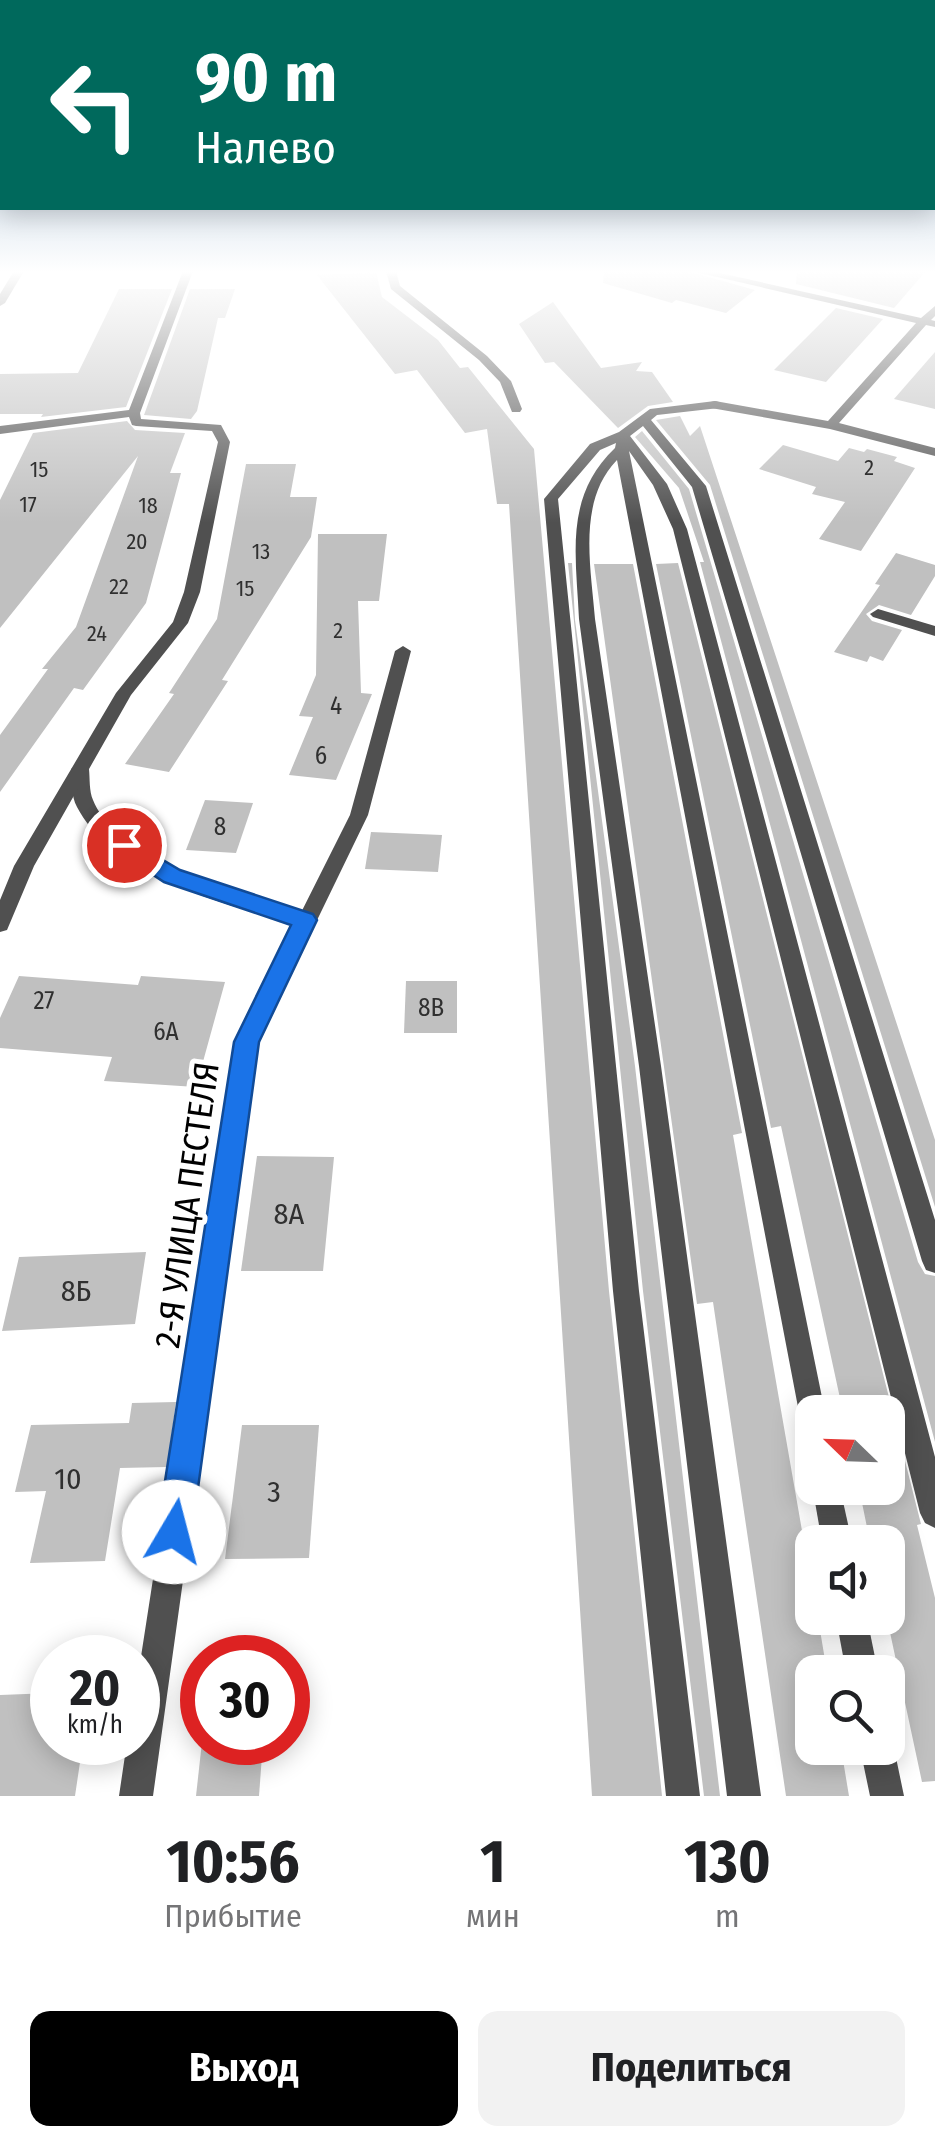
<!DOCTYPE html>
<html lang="ru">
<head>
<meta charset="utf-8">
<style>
  :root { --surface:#fff; --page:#f2f2f2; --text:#202124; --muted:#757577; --accent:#000 }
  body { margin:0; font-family:"Fira Sans Condensed",sans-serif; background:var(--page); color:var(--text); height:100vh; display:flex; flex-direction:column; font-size:38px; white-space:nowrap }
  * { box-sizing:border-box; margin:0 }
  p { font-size:32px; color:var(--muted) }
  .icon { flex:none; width:55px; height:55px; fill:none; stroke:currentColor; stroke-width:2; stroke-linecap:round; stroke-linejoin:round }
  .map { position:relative; height:1796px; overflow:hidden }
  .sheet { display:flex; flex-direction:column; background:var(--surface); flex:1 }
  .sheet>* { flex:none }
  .banner { position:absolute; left:0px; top:0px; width:935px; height:210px; box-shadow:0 5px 25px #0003; background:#00695c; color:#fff; overflow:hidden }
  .needle { width:65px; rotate:293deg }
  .buttons { position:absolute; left:795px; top:1395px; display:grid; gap:20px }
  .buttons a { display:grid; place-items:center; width:110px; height:110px; border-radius:20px; background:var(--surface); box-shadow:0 5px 25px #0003; font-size:50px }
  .speed { position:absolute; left:30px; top:1635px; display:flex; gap:20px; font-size:50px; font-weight:700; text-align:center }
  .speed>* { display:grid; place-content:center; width:130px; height:130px; border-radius:50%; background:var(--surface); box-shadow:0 5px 25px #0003; line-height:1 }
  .speed small { font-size:25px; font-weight:400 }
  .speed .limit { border:15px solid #d22; background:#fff; color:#111 }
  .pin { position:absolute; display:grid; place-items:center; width:85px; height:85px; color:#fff; margin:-42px; border:5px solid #fff; border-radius:50%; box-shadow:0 2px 10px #0007 }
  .me { position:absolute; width:110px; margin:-55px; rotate:8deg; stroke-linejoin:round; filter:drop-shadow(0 0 8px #0008) }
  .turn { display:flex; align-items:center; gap:35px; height:210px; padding:0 30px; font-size:45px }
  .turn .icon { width:130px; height:130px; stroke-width:2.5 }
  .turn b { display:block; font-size:70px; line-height:85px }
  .eta { display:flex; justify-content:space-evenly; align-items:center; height:170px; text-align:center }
  .eta b { font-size:60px; font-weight:700; line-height:70px }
  .button { display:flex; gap:20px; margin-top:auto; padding:20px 30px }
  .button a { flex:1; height:115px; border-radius:20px; background:var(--accent); color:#fff; font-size:40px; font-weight:700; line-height:115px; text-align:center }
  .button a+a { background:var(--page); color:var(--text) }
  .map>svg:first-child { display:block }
  .building { fill:#c0c0c0 }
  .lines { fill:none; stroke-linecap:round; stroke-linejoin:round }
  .lane { fill:#505050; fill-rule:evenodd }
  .street { fill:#505050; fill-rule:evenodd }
  .route { fill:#1a73e8; stroke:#114b97; stroke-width:2.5 }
  .labels { text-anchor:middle; stroke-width:10; stroke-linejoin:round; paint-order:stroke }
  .far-number-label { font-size:22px; fill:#303030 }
  .number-label { font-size:25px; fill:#303030 }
  .near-number-label { font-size:30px; fill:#303030 }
  .near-street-label { font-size:35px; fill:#000; stroke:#fff }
</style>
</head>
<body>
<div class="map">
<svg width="935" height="1796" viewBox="0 0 935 1796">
  <rect width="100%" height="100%" fill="#fff"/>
  <!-- building -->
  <g class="building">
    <path d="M604,271h83l68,19 -29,23 -50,-13 -4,3 -69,-20z"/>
    <path d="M797,271h129l-32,37 -98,-24z"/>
    <path d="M376,272l6,25 56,43 22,28 8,-1 66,82 75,842 53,505h-70l-83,-1292h-12l-10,-75 -22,4 -48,-63 -22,4 -78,-99z"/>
    <path d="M119,289h53l-46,118 -85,10 2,-3h-43v-40l78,-1z"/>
    <path d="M190,289h45l-10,29h-7l-21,93 -6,8 -47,-4z"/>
    <path d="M553,302l48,66 41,-6 -6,9 16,1 21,30 -25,4 -30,22 -64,-66 -9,1 -26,-39z"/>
    <path d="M836,308l47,11 -57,63 -52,-12z"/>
    <path d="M935,352v57l-41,-10z"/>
    <path d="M680,416l10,20 10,-10 235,714v67l-225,-722 -54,-65z"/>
    <path d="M127,421l8,9 50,3 -15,40h11l-35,130 -63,87 -9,-2 -74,104v-57l48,-66h-6l34,-42 62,-171 -138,172v-128l33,-67z"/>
    <path d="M642,431l47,58 229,773 7,12 10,2v166l-235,-880h4l-25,-74 -44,-51z"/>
    <path d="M783,445l55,16 11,-13 15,4 3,-3 30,8 -3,4 21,7 -54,83 -42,-12 26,-37 -33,-8 4,-7 -57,-18z"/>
    <path d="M246,464h50l-6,33h27l-6,40 -89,143 6,1 -59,91 -44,-8 49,-70 -5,-1 48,-74z"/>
    <path d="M318,534h69l-8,67h-21l3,92 11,1 -36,86 -47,-5 24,-58 -14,-1 17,-41z"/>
    <path d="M896,553l39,12v11l-24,39 -32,-10 -13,9 6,7 30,9 -19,31 -13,-5 -3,6 -33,-10 46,-67 -5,-1z"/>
    <path d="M568,563h4l3,57 60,446 85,730h-16l-61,-505z"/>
    <path d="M678,563l243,961 -4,1 18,73v183l-13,1 -34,-159v-81h-18l-11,-54h29v-76h-45l-62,-286 -10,2 -115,-564z"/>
    <path d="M594,564h39l109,569 -9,2 79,453v30h6l9,54h-15v76h29l8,48h-63l-73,-494 -16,2z"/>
    <path d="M205,800l48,3 -17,50 -50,-3z"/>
    <path d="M371,832l71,3 -4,37 -73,-3z"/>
    <path d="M19,976l119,9 3,-9 84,6 -29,105 -92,-6 8,-24 -112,-9v-30z"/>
    <path d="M406,981h51v52h-53z"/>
    <path d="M257,1156l77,1 -11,114h-82z"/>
    <path d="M146,1252l-11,72 -133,7 17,-74z"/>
    <path d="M176,1402l-9,65 -47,1 -15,93 -75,2 16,-72 -31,1 16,-67 98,-2 3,-20z"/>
    <path d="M242,1425h77l-10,133 -84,1z"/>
    <path d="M52,1693v49h31l-8,54h-75v-101z"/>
    <path d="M202,1742h61l-4,54h-63z"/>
  </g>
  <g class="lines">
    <!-- lane -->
    <g class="lane">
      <path d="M715,401l4,1v6l-62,7 -6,5 55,66 229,734v53l-9,-3 -4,-9 -230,-774 -49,-61 -13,10 37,48 20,45 248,928v71l-10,-5 -5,-10 -247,-984 -20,-44 -24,-34 196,961h-13v20l-10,-4 -185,-968c-40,41 -26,107 -22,159l66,447 100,730h-34l-88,-730 -60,-447c-3,-65 -15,-122 36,-171l1,-5 -16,7 -42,49 81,792 61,505h-34l-53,-505 -69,-792 46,-55 29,-12 31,-23z"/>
      <path d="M80,763l9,6c1,10 0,22 4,31 24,62 161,96 219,114l3,6 -3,6 -7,2c-72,-23 -190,-48 -228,-121 -6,-11 -5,-25 -6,-38z"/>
      <path d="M812,1485l28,3 12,54h-30z"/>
      <path d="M836,1618h31l11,54h-32z"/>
      <path d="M888,1736l6,12 10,48h-34l-10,-48h28z"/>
    </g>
    <!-- street -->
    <g class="street">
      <path d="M14,271h10l-19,32 -5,3v-12z"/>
      <path d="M183,271h10l-53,142 1,6 80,6 9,17 -30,150 -12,31 -57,72 -97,171 -27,64 -7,2v-32l14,-34 102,-173 57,-71 11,-30 34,-150 -6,-11 -76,-5 -4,-1 -3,-8 -129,17v-8l129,-16z"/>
      <path d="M386,271h10l4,15 87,70 24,25 11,28 -2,3h-8l-12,-30 -21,-22 -88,-71z"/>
      <path d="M691,271h20l210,47 14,-12v10l-4,4 4,1v6l-9,-2 -87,98 96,25v8l-105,-27 -119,-21v-6l4,-1 113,20 88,-98z"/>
      <path d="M878,609l57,17v10l-62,-19 -3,-3z"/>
      <path d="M403,646l8,5 -43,164 -110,227 -105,754h-34l8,-54h11v-66l98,-634 114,-227 45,-164z"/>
    </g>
  </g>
  <!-- sky -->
  <linearGradient id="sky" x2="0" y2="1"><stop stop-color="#8aabca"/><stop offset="0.52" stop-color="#fff"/><stop offset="1" stop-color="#fff" stop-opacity="0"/></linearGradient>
  <rect width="935" height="523" fill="url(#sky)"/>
  <!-- route -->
  <path class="route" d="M124,837l56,33 133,44 4,6 -58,122 -67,490 -5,12 -13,5 -12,-5 -5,-12 77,-490 57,-117 -127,-43 -47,-31 -4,-6 4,-5z"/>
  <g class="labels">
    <!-- far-number labels -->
    <g class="far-number-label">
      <text x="869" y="475">2</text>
      <text x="39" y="477">15</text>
      <text x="28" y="512">17</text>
      <text x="148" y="513">18</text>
      <text x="137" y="549">20</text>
      <text x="261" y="559">13</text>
      <text x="119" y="594">22</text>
      <text x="245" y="596">15</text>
      <text x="338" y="638">2</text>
      <text x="97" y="641">24</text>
    </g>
    <!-- number labels -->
    <g class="number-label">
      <text x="336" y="714">4</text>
      <text x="321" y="764">6</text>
      <text x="220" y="835">8</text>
      <text x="44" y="1009">27</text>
      <text x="431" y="1016">8В</text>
      <text x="166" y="1040">6А</text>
    </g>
    <!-- near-number labels -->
    <g class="near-number-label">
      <text x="289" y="1224">8А</text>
      <text x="76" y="1301">8Б</text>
      <text x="68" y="1489">10</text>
      <text x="274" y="1502">3</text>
    </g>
    <!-- near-street labels -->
    <g class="near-street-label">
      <text transform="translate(187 1205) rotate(-82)" y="12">2-Я УЛИЦА ПЕСТЕЛЯ</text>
    </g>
  </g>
</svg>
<div class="buttons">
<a><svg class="needle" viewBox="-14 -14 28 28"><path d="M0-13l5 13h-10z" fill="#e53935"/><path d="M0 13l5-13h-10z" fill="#757577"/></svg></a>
<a><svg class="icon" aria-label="sound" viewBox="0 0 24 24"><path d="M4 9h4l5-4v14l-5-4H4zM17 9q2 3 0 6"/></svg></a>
<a><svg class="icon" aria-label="search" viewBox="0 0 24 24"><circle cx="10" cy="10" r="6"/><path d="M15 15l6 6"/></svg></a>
</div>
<div class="speed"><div>20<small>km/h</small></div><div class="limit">30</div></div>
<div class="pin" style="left:124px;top:845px;background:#d93025"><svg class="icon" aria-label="arrive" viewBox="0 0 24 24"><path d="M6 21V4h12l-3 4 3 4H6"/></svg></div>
<svg class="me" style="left:174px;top:1532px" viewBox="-20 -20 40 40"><circle r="19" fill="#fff"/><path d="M0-13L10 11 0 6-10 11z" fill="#1a73e8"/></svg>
<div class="banner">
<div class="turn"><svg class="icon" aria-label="left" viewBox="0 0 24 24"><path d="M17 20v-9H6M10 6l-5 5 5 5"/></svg><div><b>90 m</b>Налево</div></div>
</div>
</div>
<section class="sheet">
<div class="eta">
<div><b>10:56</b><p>Прибытие</p></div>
<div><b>1</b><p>мин</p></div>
<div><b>130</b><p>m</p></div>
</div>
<div class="button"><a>Выход</a><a>Поделиться</a></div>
</section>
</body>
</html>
